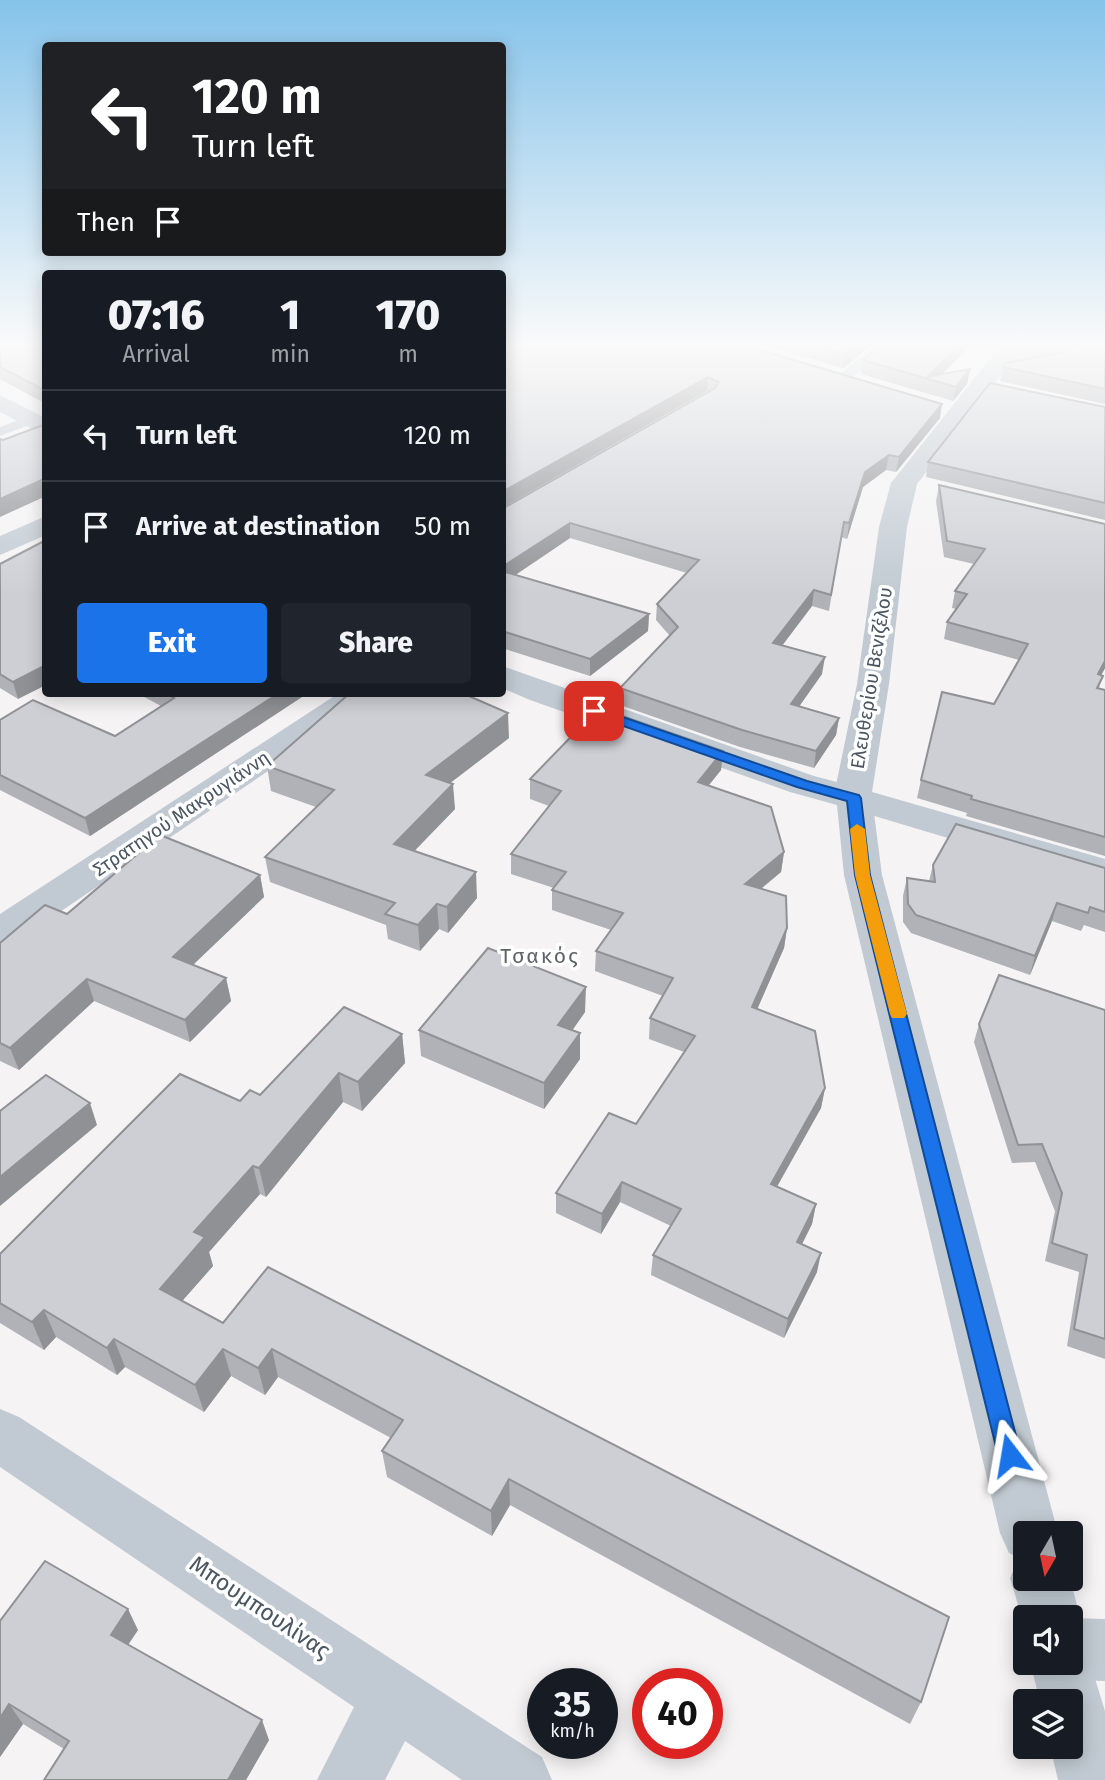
<!DOCTYPE html>
<html lang="en">
<head>
<meta charset="utf-8">
<style>
  :root { --surface:#171b24; --page:#20242c; --text:#f1f3f6; --muted:#9ea1a6; --line:#363941; --accent:#1a73e8 }
  body { margin:0; font-family:"Fira Sans",sans-serif; background:var(--page); color:var(--text); height:100vh; display:flex; flex-direction:column; font-size:26px; white-space:nowrap }
  * { box-sizing:border-box; margin:0 }
  p { font-size:23px; color:var(--muted) }
  .icon { flex:none; width:38px; height:38px; fill:none; stroke:currentColor; stroke-width:2; stroke-linecap:round; stroke-linejoin:round }
  .map { position:relative; flex:1; overflow:hidden }
  .details { position:absolute; left:42px; top:270px; width:464px; height:427px; display:flex; flex-direction:column; background:var(--surface); border-radius:7px; box-shadow:0 4px 18px #0003 }
  .details>* { flex:none }
  .top-card { position:absolute; left:42px; top:42px; width:464px; height:214px; border-radius:7px; box-shadow:0 4px 18px #0003; background:#202124; color:#fff; overflow:hidden }
  .needle { width:46px; rotate:189deg }
  .tools { position:absolute; left:1013px; top:1521px; display:grid; gap:14px }
  .tools a { display:grid; place-items:center; width:70px; height:70px; border-radius:7px; background:var(--surface); box-shadow:0 4px 18px #0003; font-size:35px }
  .speed { position:absolute; left:527px; top:1668px; display:flex; gap:14px; font-size:35px; font-weight:700; text-align:center }
  .speed>* { display:grid; place-content:center; width:91px; height:91px; border-radius:50%; background:var(--surface); box-shadow:0 4px 18px #0003; line-height:1 }
  .speed small { font-size:18px; font-weight:400 }
  .speed .limit { border:10px solid #d22; background:#fff; color:#111 }
  .pin { position:absolute; display:grid; place-items:center; width:60px; height:60px; color:#fff; margin:-30px; border-radius:14px; box-shadow:0 4px 10px #0006 }
  .me { position:absolute; width:77px; margin:-38px; rotate:346deg; stroke-linejoin:round; filter:drop-shadow(0 0 5px #0008) }
  .turn { display:flex; align-items:center; gap:24px; height:147px; padding:0 35px; font-size:32px }
  .turn .icon { width:91px; height:91px; stroke-width:2.5 }
  .turn b { display:block; font-size:49px; line-height:60px }
  .then { display:flex; align-items:center; height:66px; padding:0 35px; background:#0003; gap:14px; font-size:26px }
  .eta { display:flex; justify-content:space-evenly; align-items:center; height:119px; text-align:center }
  .eta b { font-size:42px; font-weight:800; line-height:49px }
  .action { display:flex; gap:14px; margin-top:auto; padding:14px 35px }
  .action a { flex:1; height:80px; border-radius:7px; background:var(--accent); color:#fff; font-size:28px; font-weight:800; line-height:80px; text-align:center }
  .action a+a { background:var(--page); color:var(--text) }
  ul { padding:0; list-style:none }
  li { display:flex; align-items:center; gap:21px; height:91px; padding:0 35px; border-top:2px solid var(--line) }
  li div { flex:1 }
  li b { display:block; font-size:26px }
  li em { font-style:normal }
  .map>svg:first-child { display:block }
  .lines { fill:none; stroke-linecap:round; stroke-linejoin:round }
  .service { fill:#c1cad2; fill-rule:evenodd }
  .minor { fill:#c1cad2; fill-rule:evenodd }
  .tertiary { fill:#c1cad2; fill-rule:evenodd }
  .wall { fill:#b0b2b7 }
  .shaded-wall { fill:#909195 }
  .building { fill:#cdcfd5; stroke:#909195; stroke-width:2 }
  .route { fill:#1a73e8; stroke:#114b97; stroke-width:2 }
  .slow { fill:#f59e0b }
  .labels { text-anchor:middle; stroke-width:7; stroke-linejoin:round; paint-order:stroke }
  .street-label { font-size:19px; fill:#4a5661; stroke:#fff }
  .neighbourhood-label { font-size:21px; letter-spacing:2px; fill:#5f6368; stroke:#fff }
  .near-street-label { font-size:23px; fill:#4a5661; stroke:#fff }
</style>
</head>
<body>
<div class="map">
<svg width="1105" height="1780" viewBox="0 0 1105 1780">
  <rect width="100%" height="100%" fill="#f5f3f3"/>
  <g class="lines">
    <!-- service -->
    <g class="service">
      <path d="M877,345h15l-45,37h-10v-6z"/>
      <path d="M30,416l5,1 2,3 -2,3 -35,13v-9z"/>
    </g>
    <!-- minor -->
    <g class="minor">
      <path d="M1001,345h23l-2,3 10,1 73,-4v9l-61,8 -32,-1 -95,123 -10,43 -18,157 -17,108 233,67v26l-264,-79 -5,-8v-13l21,-101 22,-157 12,-44z"/>
      <path d="M339,693h38l-4,7 -359,243 -14,4v-33z"/>
      <path d="M0,1409l19,8 523,340 10,23h-90l-57,-39 -20,39h-68l37,-73 -354,-240z"/>
      <path d="M1071,1618l34,1v62l-34,-1 -22,-9 -3,-9h25z"/>
    </g>
    <!-- tertiary -->
    <g class="tertiary">
      <path d="M0,395l46,23v18l-46,-24z"/>
      <path d="M46,516v19l-46,20v-19z"/>
      <path d="M502,666l312,110 53,14 5,8 10,77 176,658h-32v45h44l10,39 -8,19 11,4 22,71v69h-47l-8,-34h21v-45h-31l-10,-39h41v-45h-45v14l-16,-53 9,-20 -10,-5 -9,-20 -156,-658 -7,-70 -47,-13 -260,-92 -28,-12z"/>
    </g>
  </g>
  <!-- wall -->
  <g class="wall">
    <path d="M0,345h46v59l-46,-25z"/>
    <path d="M743,345l197,73 -44,54 -10,-2 -23,17 -16,52 -6,-2 -12,74 -17,-5 -30,40 40,28 -23,32 40,12 -3,17 -22,33 -74,-21 -120,-42v-17l50,-52 -14,-16 1,-16 30,-31 -117,-35 -55,37 134,39 -1,17 -58,45 -88,-28v-139l207,-117 -2,-1 -205,117z"/>
    <path d="M764,345h108l-29,23z"/>
    <path d="M881,345h90l-30,30 29,-6 -3,15 -14,17 -92,-27 2,-14z"/>
    <path d="M1105,345v59l-105,-23 3,-14 61,-15z"/>
    <path d="M1105,407v113l-179,-43 2,-15z"/>
    <path d="M939,485l166,39v144l-4,7 2,1 -4,12 6,2v166l-139,-40 1,-3 -50,-15 4,-18 73,-76 25,-44 -75,-21 3,-17 9,-13 -4,-1 3,-17 19,-27 -30,-7 -8,-56z"/>
    <path d="M0,564l18,135 -18,-11z"/>
    <path d="M137,693h171l-218,143 -90,-46v-70l115,16 46,-30z"/>
    <path d="M509,738l-59,45 5,26 -41,42 63,47 -29,35 -9,-4 -19,22 -32,-12 -2,-14 -116,-43 -5,-25 51,-50 -45,-16 -4,-25z"/>
    <path d="M723,751l-2,19 -12,15 75,67 -3,20 -20,17 26,39 -3,20 -27,61 68,79 -4,20 -44,79 39,17 -4,20 -10,20 15,28 -33,66 -133,-63 2,-20 18,-29 -51,-24 -19,32 -45,-21v-20l80,-69 48,-72 -35,-13 1,-21 13,-22 -68,-25 1,-20 15,-21 -59,-20v-20l2,-2 -43,-14v-20l38,-48 -19,-7v-20z"/>
    <path d="M933,865l172,3v64l-21,-7 -3,6 -29,-10 -22,54 -119,-42 -8,-11v-26l4,-18 22,3z"/>
    <path d="M260,875l4,22 -71,68 33,13 5,23 -41,41 -96,-41 -75,69 -19,-9v-118l67,-29z"/>
    <path d="M1105,1010v349l-38,-13 12,-74 -34,-11 10,-50 -20,-49 -23,1 -38,-121 5,-18z"/>
    <path d="M585,1012l-13,18 8,29 -36,50 -123,-53 -2,-26z"/>
    <path d="M402,1034l3,29 -43,48 -19,-9 -77,95 -6,-3 -51,58 4,14 -31,35 41,22 45,-56 653,435 -11,22 -400,-219 -18,31 -105,-59 -5,-26 9,-13 -113,-61 -13,18 -34,-19 -27,36 -79,-45 -8,8 -61,-38 -12,13 -44,-27v-69l240,-153 20,-6z"/>
    <path d="M0,1621l138,9 -10,15 141,95 -23,40h-202l20,-31 -41,-25 -23,33z"/>
  </g>
  <!-- shaded-wall -->
  <g class="shaded-wall">
    <path d="M856,345h16l-29,23 1,-14z"/>
    <path d="M960,345h11l-36,36 -8,-4z"/>
    <path d="M970,369l-3,15 -14,17 3,-14z"/>
    <path d="M708,377l-1,14 -205,117v-16z"/>
    <path d="M942,404l-2,14 -44,54 3,-15z"/>
    <path d="M889,455l-3,15 -23,17 -16,52 2,-16 16,-51z"/>
    <path d="M46,478v18l-46,21v-18z"/>
    <path d="M570,523v15l-68,46v-17z"/>
    <path d="M814,590l-2,16 -41,54 2,-17z"/>
    <path d="M649,614l-1,17 -58,45v-17z"/>
    <path d="M825,657l-3,17 -33,47 2,-17z"/>
    <path d="M1105,661v7l-12,23 5,-17z"/>
    <path d="M46,665v20l-28,14 -5,-17z"/>
    <path d="M279,693h29l-218,143 -5,-18z"/>
    <path d="M508,713l1,25 -81,62 -2,-25z"/>
    <path d="M839,718l-3,17 -22,33 2,-17z"/>
    <path d="M723,751l-2,19 -25,31 2,-19z"/>
    <path d="M453,784l2,25 -58,60 -3,-25z"/>
    <path d="M784,852l-3,20 -39,32 3,-20z"/>
    <path d="M476,872l1,26 -29,35 -1,-26z"/>
    <path d="M260,875l4,22 -86,82 -5,-22z"/>
    <path d="M1057,903l-5,18 -22,54 5,-19z"/>
    <path d="M437,904l2,25 -19,22 -2,-26z"/>
    <path d="M787,928l-3,20 -35,80 3,-21z"/>
    <path d="M226,978l5,23 -41,41 -5,-22z"/>
    <path d="M87,979l7,22 -75,69 -9,-22z"/>
    <path d="M586,987l-1,25 -27,39v-26z"/>
    <path d="M580,1033v26l-36,50v-26z"/>
    <path d="M402,1034l3,29 -43,48 -4,-29z"/>
    <path d="M339,1073l4,29 -77,95 -7,-29z"/>
    <path d="M825,1088l-4,20 -54,96 4,-20z"/>
    <path d="M90,1103l7,22 -97,81v-29z"/>
    <path d="M253,1166l7,28 -51,58 4,14 -44,50 -9,-27 34,-57z"/>
    <path d="M622,1182l-2,20 -19,32 1,-20z"/>
    <path d="M816,1204l-4,20 -19,38 4,-20z"/>
    <path d="M821,1253l-4,19 -33,66 4,-19z"/>
    <path d="M44,1310l12,27 -12,13 -12,-28z"/>
    <path d="M114,1339l11,28 -8,8 -10,-27z"/>
    <path d="M223,1349l8,27 -27,36 -9,-27z"/>
    <path d="M272,1349l6,28 -13,18 -7,-27z"/>
    <path d="M509,1479l1,26 -18,31 -1,-25z"/>
    <path d="M128,1609l10,21 -17,25 -10,-20z"/>
    <path d="M9,1704l14,20 -23,33v-39z"/>
    <path d="M262,1720l7,20 -23,40h-18z"/>
  </g>
  <!-- building -->
  <g class="building">
    <path d="M0,345h46v46l-46,-24z"/>
    <path d="M502,345h241l199,59 -43,53 -10,-2 -24,17 -16,51 -5,-1 -13,73 -17,-5 -41,53 52,14 -34,47 48,14 -23,33 -74,-21 -122,-42 58,-61 -21,-23 42,-44 -129,-37 -68,44v-58l213,-121 4,-6 -11,-5 -206,115z"/>
    <path d="M813,345h43l-12,9z"/>
    <path d="M881,345h79l-33,32 43,-8 -14,18 -93,-27z"/>
    <path d="M1086,345h19v44l-102,-22 3,-4 58,-11 5,-4z"/>
    <path d="M990,383l115,24v96l-177,-41z"/>
    <path d="M46,424v54l-46,21v-60l3,1z"/>
    <path d="M939,485l166,39v137l-7,13 5,2 -6,12 8,2v147l-134,-38 1,-3 -51,-16 21,-88 52,12 34,-60 -81,-22 20,-28 -12,-3 30,-42 -38,-8z"/>
    <path d="M46,540v125l-33,17 -13,-8v-110z"/>
    <path d="M502,571l147,43 -59,45 -88,-28z"/>
    <path d="M165,693h114l-194,125 -85,-43v-55l33,-20 82,36 59,-38z"/>
    <path d="M350,693h112l46,20 -82,62 27,9 -59,60 82,28 -29,35 -10,-3 -19,21 -33,-11 10,-11 -130,-46 69,-67 -67,-24z"/>
    <path d="M599,708l124,43 -25,31 73,25 13,45 -39,32 41,12 1,32 -35,79 63,24 10,57 -54,96 45,20 -19,38 24,11 -33,66 -135,-64 28,-46 -59,-27 -20,32 -46,-21 53,-80 27,11 59,-88 -45,-18 23,-40 -77,-27 27,-38 -71,-23 14,-18 -55,-18 50,-63 -31,-12z"/>
    <path d="M956,824l149,44v44l-15,-5 -2,6 -31,-10 -22,53 -119,-41 -8,-11 -1,-26 28,4 -2,-17z"/>
    <path d="M160,835l100,40 -87,82 53,21 -41,42 -98,-41 -77,69 -10,-5v-100l45,-38 22,9z"/>
    <path d="M488,948l98,39 -28,38 22,8 -36,50 -125,-53z"/>
    <path d="M999,975l106,35v329l-31,-10 13,-74 -35,-12 10,-50 -20,-49 -24,1 -39,-121z"/>
    <path d="M344,1007l58,27 -44,48 -19,-9 -80,95 -6,-2 -59,66 11,5 -45,52 63,34 45,-56 681,350 -28,85 -412,-223 -18,32 -109,-60 21,-31 -131,-71 -14,19 -35,-19 -28,36 -81,-46 -7,9 -63,-38 -12,12 -32,-19v-49l180,-180 60,27 10,-11 10,5z"/>
    <path d="M46,1075l44,28 -90,74v-66z"/>
    <path d="M45,1561l83,48 -17,26 151,85 -34,60h-184l25,-39 -60,-37 -9,14v-97z"/>
  </g>
  <!-- sky -->
  <linearGradient id="sky" x2="0" y2="1"><stop stop-color="#85c3ea"/><stop offset="0.58" stop-color="#fafafa"/><stop offset="1" stop-color="#fafafa" stop-opacity="0"/></linearGradient>
  <rect width="1105" height="595" fill="url(#sky)"/>
  <!-- route -->
  <path class="route" d="M594,707l213,74 52,14 2,3 9,77 151,580 -3,7 -8,4 -9,-4 -3,-7 -143,-580 -8,-74 -50,-14 -208,-73 -2,-3z"/>
  <!-- slow -->
  <path class="slow" d="M857,824l8,5 5,46 37,139 -3,4h-12l-2,-4 -35,-139 -5,-46z"/>
  <g class="labels">
    <!-- street labels -->
    <g class="street-label">
      <text transform="translate(871 678) rotate(-81)" y="7">Ελευθερίου Βενιζέλου</text>
      <text transform="translate(181 813) rotate(-34)" y="7">Στρατηγού Μακρυγιάννη</text>
    </g>
    <!-- neighbourhood labels -->
    <g class="neighbourhood-label">
      <text x="540" y="963">Τσακός</text>
    </g>
    <!-- near-street labels -->
    <g class="near-street-label">
      <text transform="translate(260 1607) rotate(34)" y="8">Μπουμπουλίνας</text>
    </g>
  </g>
</svg>
<div class="tools">
<a><svg class="needle" viewBox="-14 -14 28 28"><path d="M0-13l5 13h-10z" fill="#e53935"/><path d="M0 13l5-13h-10z" fill="#9ea1a6"/></svg></a>
<a><svg class="icon" aria-label="sound" viewBox="0 0 24 24"><path d="M4 9h4l5-4v14l-5-4H4zM17 9q2 3 0 6"/></svg></a>
<a><svg class="icon" aria-label="layers" viewBox="0 0 24 24"><path d="M12 4l9 5-9 5-9-5zM3 14l9 5 9-5"/></svg></a>
</div>
<div class="speed"><div>35<small>km/h</small></div><div class="limit">40</div></div>
<div class="pin" style="left:594px;top:711px;background:#d93025"><svg class="icon" aria-label="arrive" viewBox="0 0 24 24"><path d="M6 21V4h12l-3 4 3 4H6"/></svg></div>
<svg class="me" style="left:1010px;top:1455px" viewBox="-20 -20 40 40"><path d="M0-17L14 15 0 8-14 15z" fill="#1a73e8" stroke="#fff" stroke-width="4"/></svg>
<div class="top-card">
<div class="turn"><svg class="icon" aria-label="left" viewBox="0 0 24 24"><path d="M17 20v-9H6M10 6l-5 5 5 5"/></svg><div><b>120 m</b>Turn left</div></div>
<div class="then">Then<svg class="icon" aria-label="arrive" viewBox="0 0 24 24"><path d="M6 21V4h12l-3 4 3 4H6"/></svg></div>
</div>
<section class="details">
<div class="eta">
<div><b>07:16</b><p>Arrival</p></div>
<div><b>1</b><p>min</p></div>
<div><b>170</b><p>m</p></div>
</div>
<ul>
<li><svg class="icon" aria-label="left" viewBox="0 0 24 24"><path d="M17 20v-9H6M10 6l-5 5 5 5"/></svg><div><b>Turn left</b></div><em>120 m</em></li>
<li><svg class="icon" aria-label="arrive" viewBox="0 0 24 24"><path d="M6 21V4h12l-3 4 3 4H6"/></svg><div><b>Arrive at destination</b></div><em>50 m</em></li>
</ul>
<div class="action"><a>Exit</a><a>Share</a></div>
</section>
</div>
</body>
</html>
